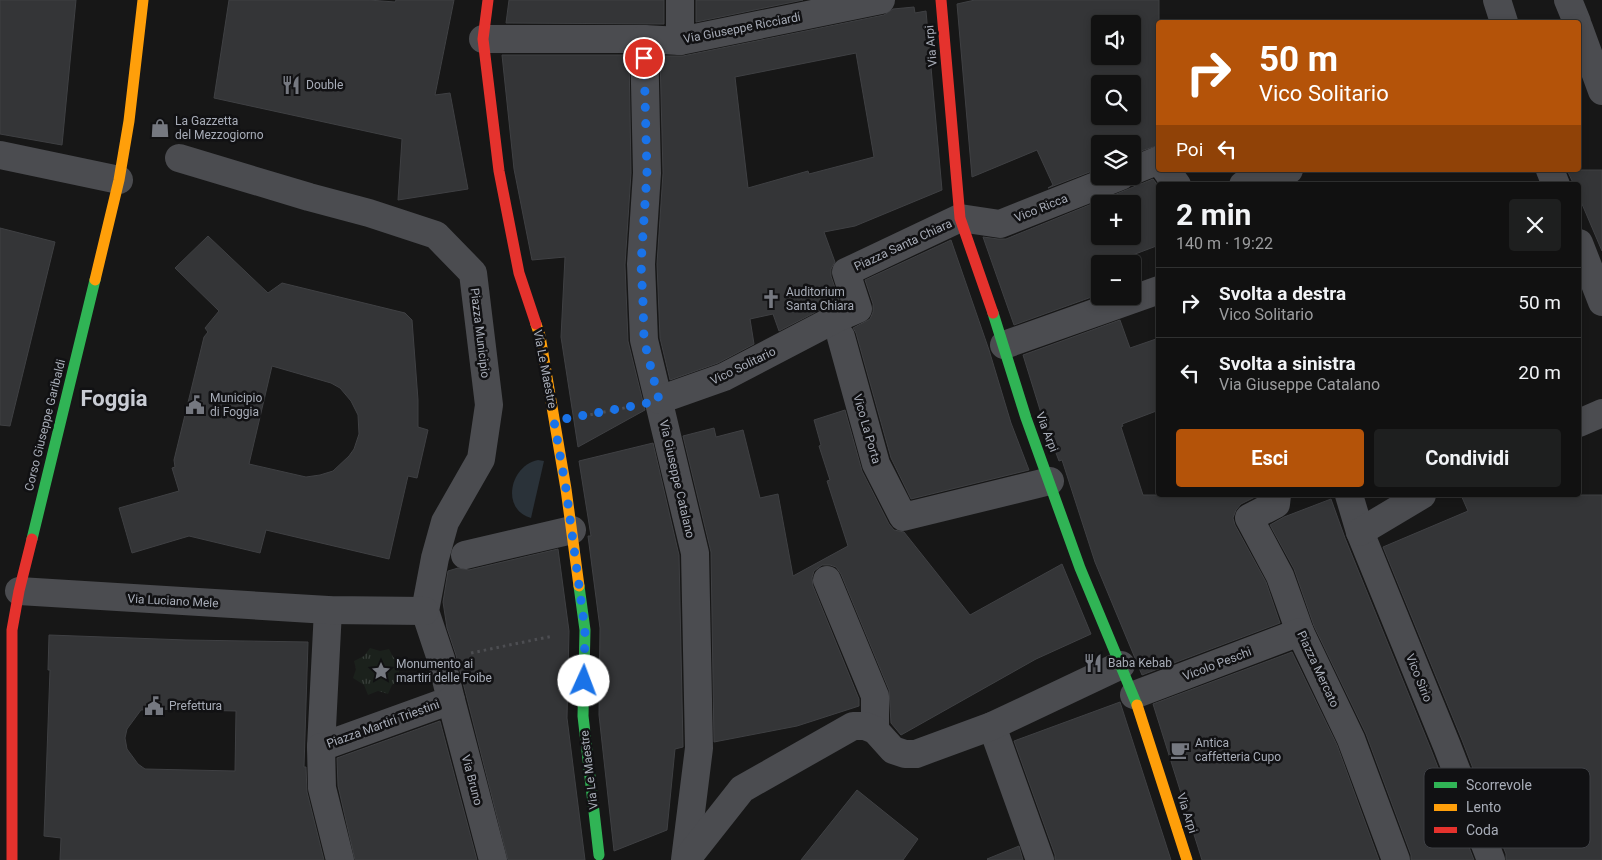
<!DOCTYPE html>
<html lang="it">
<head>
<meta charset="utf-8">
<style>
  :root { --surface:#111; --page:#1e1f1f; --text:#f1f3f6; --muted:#9c9d9f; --line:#303131; --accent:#b45309 }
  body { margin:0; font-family:Roboto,sans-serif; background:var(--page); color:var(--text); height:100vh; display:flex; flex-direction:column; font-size:19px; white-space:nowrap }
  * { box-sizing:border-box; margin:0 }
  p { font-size:16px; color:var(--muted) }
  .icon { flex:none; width:28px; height:28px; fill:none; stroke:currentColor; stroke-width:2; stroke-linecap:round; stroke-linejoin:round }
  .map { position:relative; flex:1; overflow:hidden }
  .details { position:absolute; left:1156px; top:182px; width:425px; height:315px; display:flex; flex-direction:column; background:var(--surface); border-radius:5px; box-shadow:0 2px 8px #0003,0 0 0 1px var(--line) }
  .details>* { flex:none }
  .banner { position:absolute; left:1156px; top:20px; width:425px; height:152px; border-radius:5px; box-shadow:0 2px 8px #0003,0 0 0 1px var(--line); background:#b45309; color:#fff; overflow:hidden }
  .tools { position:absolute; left:1091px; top:15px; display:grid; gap:10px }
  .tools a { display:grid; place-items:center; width:50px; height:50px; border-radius:5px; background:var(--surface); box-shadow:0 2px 8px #0003,0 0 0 1px var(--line); font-size:25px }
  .pin { position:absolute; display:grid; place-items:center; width:42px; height:42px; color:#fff; margin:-21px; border:2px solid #fff; border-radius:50%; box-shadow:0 1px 5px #0007 }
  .me { position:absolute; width:55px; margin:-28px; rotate:2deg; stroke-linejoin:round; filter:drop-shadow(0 0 4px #0008) }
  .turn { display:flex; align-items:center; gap:18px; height:105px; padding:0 20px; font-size:22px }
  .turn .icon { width:65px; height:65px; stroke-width:2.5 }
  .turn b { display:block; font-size:35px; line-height:42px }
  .then { display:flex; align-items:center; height:48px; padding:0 20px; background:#0003; gap:10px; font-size:19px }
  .round { display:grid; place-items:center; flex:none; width:52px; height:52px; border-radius:5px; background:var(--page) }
  .head { display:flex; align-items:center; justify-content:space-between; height:85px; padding:0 20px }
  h1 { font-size:30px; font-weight:700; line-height:38px }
  .primary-button { display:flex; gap:10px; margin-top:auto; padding:10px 20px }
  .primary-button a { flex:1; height:58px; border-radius:5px; background:var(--accent); color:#fff; font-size:20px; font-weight:700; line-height:58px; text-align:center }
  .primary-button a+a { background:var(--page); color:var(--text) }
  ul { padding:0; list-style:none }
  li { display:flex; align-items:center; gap:15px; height:70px; padding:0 20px; border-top:1px solid var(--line) }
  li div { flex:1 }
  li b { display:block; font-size:19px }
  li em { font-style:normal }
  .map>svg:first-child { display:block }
  .grass { fill:url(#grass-tufts) }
  .water { fill:#2a3239 }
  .building { fill:#343537; stroke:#3f4043; fill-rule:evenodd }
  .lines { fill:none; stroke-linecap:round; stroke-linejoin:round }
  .path { stroke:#4d4e52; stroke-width:3; stroke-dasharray:2.5 4; stroke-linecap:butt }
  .street { stroke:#4b4c50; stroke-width:28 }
  .fast { stroke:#30b455; stroke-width:11 }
  .slow { stroke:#ff9f0a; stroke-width:11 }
  .jam { stroke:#e5322d; stroke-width:11 }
  .route { stroke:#1a73e8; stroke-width:9; stroke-dasharray:0 16.2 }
  .labels { text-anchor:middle; stroke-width:5; stroke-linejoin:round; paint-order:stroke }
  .street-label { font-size:12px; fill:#a8adb8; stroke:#111113 }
  .poi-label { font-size:12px; fill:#a8adb8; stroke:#111113; text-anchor:start }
  .town-label { font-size:22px; font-weight:bold; fill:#c9ccd4; stroke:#111113 }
  .key { fill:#111113; stroke:#3e4045; stroke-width:1 }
  .key-label { font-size:14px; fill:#a8adb8 }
</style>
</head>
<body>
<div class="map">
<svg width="1602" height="860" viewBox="0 0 1602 860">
  <defs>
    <pattern id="grass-tufts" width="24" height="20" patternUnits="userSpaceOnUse" patternTransform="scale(1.25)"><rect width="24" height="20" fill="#1b211c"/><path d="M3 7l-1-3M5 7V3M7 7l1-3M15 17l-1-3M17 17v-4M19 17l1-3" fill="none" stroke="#393f3b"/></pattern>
  </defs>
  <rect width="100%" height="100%" fill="#171717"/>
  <!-- grass -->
  <path class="grass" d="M370,648l10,3 9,-2 4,8 9,6 -3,8v9l-7,5 -4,9 -10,-3 -10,4 -4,-10 -11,-7 3,-9 -2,-8 10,-5z"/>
  <!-- water -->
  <path class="water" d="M538,460l6,1 -13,57c-30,-8 -22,-52 7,-58z"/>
  <!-- building -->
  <g class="building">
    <path d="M0,0h76l-14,145 -62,-11z"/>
    <path d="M229,0h140l26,2 1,-2h58l-19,95 15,-2 18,96 -70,11 4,-61 -188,-41z"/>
    <path d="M509,0h155v24l-158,-1z"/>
    <path d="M696,0h107l-107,22z"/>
    <path d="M975,0h184v145l-27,9v-10h-32v24l-52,20 5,-3 -16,-35 -65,27 -15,-173zM1100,24h32v32h-32zM1100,84h32v32h-32z"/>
    <path d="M914,7l1,6 11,-2 16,179 -87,36 -31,6 11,30 -4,7v7l8,24 -60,31 -6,-17 -23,5 4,25 -36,19 -48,17 -10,-42 -3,-74 6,-91 -3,-117h23l201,-41 9,-6zM856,53l18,104 -65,17 -1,-3 -60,17 -13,-111z"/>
    <path d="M502,55h127l2,118 -6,92 3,76 17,69 -67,37 -17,-110 4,-80 -33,3 -18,-91z"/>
    <path d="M1567,170h35v81l-23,-54v-12h-5z"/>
    <path d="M1153,179l6,8v58l-50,19h-9v30l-86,31 -31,-88 15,2h8zM1100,204h32v32h-32z"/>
    <path d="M0,228l55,14 -45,184 -10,-1z"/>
    <path d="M208,236l60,57 14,-10 123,30 7,7 6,80v27l10,3 -11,48 -9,-2 -19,83 -123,-29 -6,23 -71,-17 -57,17 -13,-45 60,-17 -7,-23 3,-1 -1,-7 30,-123 4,-5 -3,-4 14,-17 -44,-43zM272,366l59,17 9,5 11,13 7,14 1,19 -5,15 -5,7 -16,15 -13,4 -14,2 -57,-13z"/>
    <path d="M951,240l38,110 22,73 18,47 -118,29 -20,-41 -35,-125 -3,-5 17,-9 3,-7v-8l-8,-24z"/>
    <path d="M1120,320l10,28 29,-10v72l-37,14 1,2 -2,1 22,68h116l-18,9 -5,6 -3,8 2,7 31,57 14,41 -138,52 -47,-113 -33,-102 -3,1 -18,-48 -18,-58z"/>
    <path d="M845,410l17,61 27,53 5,6 10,2 66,83 92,-51 29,70 -55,25 -135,76 -10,-12 -2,-33 -48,-116 -5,-7 -6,-2h-8l-8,6 -2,7 1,8 46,113v7l-62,20 -83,16 -3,-190 -28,-116 31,-8 2,9 27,-7 17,68 18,-4 15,82 55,-30 -21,-65 3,-1 -11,-34 2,-1 -7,-25z"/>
    <path d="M653,443l26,112 4,192 -8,2 -8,81 -53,21 -15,-136 1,-87 -12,-92h3l-12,-75z"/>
    <path d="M1461,495h141v365h-96v-6l-44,-114 -79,-193 85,-36z"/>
    <path d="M1331,499l14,39 87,214 42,108h-63v-5l-45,-121 -52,-108 -20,-57 -24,-44 14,-8z"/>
    <path d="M558,549l11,82 -2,87 18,142h-77l-52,-205 -9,-27 -4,-26 5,-31 10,-3 11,2z"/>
    <path d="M49,635l137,5 122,2 -4,125h2l1,25 17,68h-264l1,-22 -17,-2 6,-166h-2zM156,709l80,2 -1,60 -90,-2 -7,-5 -11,-15 -2,-11 2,-9 14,-19z"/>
    <path d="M1292,652l45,93 42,115h-177l-49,-156z"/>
    <path d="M1120,702l51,158h-116v-5l-41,-114z"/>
    <path d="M440,721l37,139h-122l-17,-74 -1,-28z"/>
    <path d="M857,790l61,49 -15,21h-102z"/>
    <path d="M1019,846l4,14h-35l-1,-1z"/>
  </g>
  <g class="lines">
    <!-- path -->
    <g class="path">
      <path d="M584,416l45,-9"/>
      <path d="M471,653l82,-17"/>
    </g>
    <!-- street -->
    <g class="street">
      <path d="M1497,0l7,22"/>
      <path d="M1568,0l9,22"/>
      <path d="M1579,28l23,63"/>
      <path d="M483,39h161l36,2 201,-41"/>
      <path d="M644,39l3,134 -6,91 3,76 51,213 4,195 -14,112"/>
      <path d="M680,41v-41"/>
      <path d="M0,155l119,25"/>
      <path d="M179,158l130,39 60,16 67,22 37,38 16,132 -8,54 -36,63 -10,36 -10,53 16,48 10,41 -130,47 7,-137"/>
      <path d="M1166,170l11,15"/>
      <path d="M1550,170l6,15"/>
      <path d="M1132,171l27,-11"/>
      <path d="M1243,185l46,-15"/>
      <path d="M1579,243l23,59"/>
      <path d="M841,337l35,127 27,53 147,-36"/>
      <path d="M1004,345l155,-55"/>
      <path d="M659,400l65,-23 111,-58 23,-10 -12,-37 114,-54 40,6 121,-48"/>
      <path d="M1579,423l23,-10"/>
      <path d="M1277,495l-1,9 -27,14 31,58 20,56 51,107 45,121"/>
      <path d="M1349,495l11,37 87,214 44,114"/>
      <path d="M1360,532l62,-37"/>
      <path d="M465,555l107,-25"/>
      <path d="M827,580l48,116v34"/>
      <path d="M19,591l309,19 97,1"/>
      <path d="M1134,695l166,-63"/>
      <path d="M451,700l42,160"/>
      <path d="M992,726l48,134"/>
      <path d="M321,747l1,41 18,72"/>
      <path d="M686,860l56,-71 111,-63h12l10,4 18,20 12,4h11l76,-28 129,-61"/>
    </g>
    <!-- fast -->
    <g class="fast">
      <path d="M993,313l33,105 54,150 57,137"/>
      <path d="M32,539l63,-259"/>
      <path d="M579,586l6,44 -2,86 16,139"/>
    </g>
    <!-- slow -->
    <g class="slow">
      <path d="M95,280l24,-100 10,-59 14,-121"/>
      <path d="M536,324l4,12 26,153 13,97"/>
      <path d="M1137,705l50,155"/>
    </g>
    <!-- jam -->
    <g class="jam">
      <path d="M488,0l-5,39 16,132 20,102 17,51"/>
      <path d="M941,0l19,218 33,95"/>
      <path d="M12,860v-230l7,-39 13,-52"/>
    </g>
  </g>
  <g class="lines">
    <!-- route -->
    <path class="route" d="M584,681l1,-51 -19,-141 -12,-68 89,-17 16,-4 -15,-60 -1,-38 -2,-38 6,-91 -3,-115"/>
  </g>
  <!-- icons -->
  <defs>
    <g id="restaurant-bare" transform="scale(1.5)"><path d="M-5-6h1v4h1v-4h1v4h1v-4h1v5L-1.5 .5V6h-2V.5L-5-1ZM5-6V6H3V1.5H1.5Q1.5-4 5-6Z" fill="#757880" stroke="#111113" stroke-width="2.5" paint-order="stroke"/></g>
    <g id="shop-bare" transform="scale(1.5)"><path d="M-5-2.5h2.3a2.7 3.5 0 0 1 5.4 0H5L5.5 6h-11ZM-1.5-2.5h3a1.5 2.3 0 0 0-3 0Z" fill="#757880" stroke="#111113" stroke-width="2.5" paint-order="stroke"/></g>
    <g id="church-bare" transform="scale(1.5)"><path d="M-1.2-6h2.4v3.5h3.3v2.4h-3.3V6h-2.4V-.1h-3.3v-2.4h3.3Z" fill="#757880" stroke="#111113" stroke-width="2.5" paint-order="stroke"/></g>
    <g id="civic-bare" transform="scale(1.5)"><path d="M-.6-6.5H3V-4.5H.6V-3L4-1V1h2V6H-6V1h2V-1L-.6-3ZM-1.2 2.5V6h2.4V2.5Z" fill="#757880" stroke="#111113" stroke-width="2.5" paint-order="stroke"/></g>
    <g id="sight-bare" transform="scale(1.5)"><path d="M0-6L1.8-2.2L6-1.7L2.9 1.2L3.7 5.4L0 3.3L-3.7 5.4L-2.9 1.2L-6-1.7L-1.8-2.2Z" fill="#757880" stroke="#111113" stroke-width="2.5" paint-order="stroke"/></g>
    <g id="cafe-bare" transform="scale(1.5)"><path d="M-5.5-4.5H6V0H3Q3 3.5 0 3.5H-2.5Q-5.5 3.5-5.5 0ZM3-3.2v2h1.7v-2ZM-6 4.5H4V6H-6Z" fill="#757880" stroke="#111113" stroke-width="2.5" paint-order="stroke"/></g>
  </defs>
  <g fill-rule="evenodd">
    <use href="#restaurant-bare" x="291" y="85"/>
    <use href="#shop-bare" x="160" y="128"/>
    <use href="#church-bare" x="771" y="299"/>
    <use href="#civic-bare" x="195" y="405"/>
    <use href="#restaurant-bare" x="1093" y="663"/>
    <use href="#sight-bare" x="381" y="671"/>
    <use href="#civic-bare" x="154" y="706"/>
    <use href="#cafe-bare" x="1180" y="750"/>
  </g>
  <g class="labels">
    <!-- street labels -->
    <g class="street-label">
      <text transform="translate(742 28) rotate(-11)" y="4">Via Giuseppe Ricciardi</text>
      <text transform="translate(931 46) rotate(-95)" y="4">Via Arpi</text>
      <text transform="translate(1041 208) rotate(-22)" y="4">Vico Ricca</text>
      <text transform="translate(903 245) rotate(-25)" y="4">Piazza Santa Chiara</text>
      <text transform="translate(480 333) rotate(83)" y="4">Piazza Municipio</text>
      <text transform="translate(743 366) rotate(-26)" y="4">Vico Solitario</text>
      <text transform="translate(545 369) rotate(79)" y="4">Via Le Maestre</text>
      <text transform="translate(45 425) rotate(-76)" y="4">Corso Giuseppe Garibaldi</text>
      <text transform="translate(867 429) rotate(74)" y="4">Vico La Porta</text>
      <text transform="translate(1047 432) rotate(69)" y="4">Via Arpi</text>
      <text transform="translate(677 479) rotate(77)" y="4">Via Giuseppe Catalano</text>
      <text transform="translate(173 601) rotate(3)" y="4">Via Luciano Mele</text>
      <text transform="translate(1217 664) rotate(-21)" y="4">Vicolo Peschi</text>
      <text transform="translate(1318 669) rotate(65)" y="4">Piazza Mercato</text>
      <text transform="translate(1419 678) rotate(68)" y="4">Vico Sirio</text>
      <text transform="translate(383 724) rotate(-20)" y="4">Piazza Martiri Triestini</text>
      <text transform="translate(589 770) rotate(-97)" y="4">Via Le Maestre</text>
      <text transform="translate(472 780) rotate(75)" y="4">Via Bruno</text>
      <text transform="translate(1187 813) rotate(72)" y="4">Via Arpi</text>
    </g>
    <!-- poi labels -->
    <g class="poi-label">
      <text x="306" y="89">Double</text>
      <text x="175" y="125">La Gazzetta<tspan x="175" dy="14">del Mezzogiorno</tspan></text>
      <text x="786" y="296">Auditorium<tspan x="786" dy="14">Santa Chiara</tspan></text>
      <text x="210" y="402">Municipio<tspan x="210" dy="14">di Foggia</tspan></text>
      <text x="1108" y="667">Baba Kebab</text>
      <text x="396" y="668">Monumento ai<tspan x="396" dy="14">martiri delle Foibe</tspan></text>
      <text x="169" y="710">Prefettura</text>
      <text x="1195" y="747">Antica<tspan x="1195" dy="14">caffetteria Cupo</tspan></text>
    </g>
    <!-- town labels -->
    <g class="town-label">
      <text x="114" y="406">Foggia</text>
    </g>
  </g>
  <!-- legend -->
  <rect x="1424" y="768" width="166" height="80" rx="8" class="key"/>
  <rect x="1434" y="782" width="23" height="6" fill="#30b455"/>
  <rect x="1434" y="804" width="23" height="7" fill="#ff9f0a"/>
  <rect x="1434" y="827" width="23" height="6" fill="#e5322d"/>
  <g class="key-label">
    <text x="1466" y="790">Scorrevole</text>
    <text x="1466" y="812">Lento</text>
    <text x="1466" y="835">Coda</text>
  </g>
</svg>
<div class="tools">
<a><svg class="icon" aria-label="sound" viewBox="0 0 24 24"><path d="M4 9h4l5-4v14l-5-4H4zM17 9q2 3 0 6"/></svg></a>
<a><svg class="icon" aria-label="search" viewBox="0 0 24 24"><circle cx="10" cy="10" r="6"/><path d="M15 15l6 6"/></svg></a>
<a><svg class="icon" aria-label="layers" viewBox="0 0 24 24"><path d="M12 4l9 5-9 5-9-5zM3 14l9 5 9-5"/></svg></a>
<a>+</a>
<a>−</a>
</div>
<div class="pin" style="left:644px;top:58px;background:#d93025"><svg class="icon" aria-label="arrive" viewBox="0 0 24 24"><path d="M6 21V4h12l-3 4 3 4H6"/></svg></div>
<svg class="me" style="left:584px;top:681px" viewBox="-20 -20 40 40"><circle r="19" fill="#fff"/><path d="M0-13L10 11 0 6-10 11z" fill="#1a73e8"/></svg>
<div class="banner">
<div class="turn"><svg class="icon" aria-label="right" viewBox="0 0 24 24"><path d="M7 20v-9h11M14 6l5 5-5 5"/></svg><div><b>50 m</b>Vico Solitario</div></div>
<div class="then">Poi<svg class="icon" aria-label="left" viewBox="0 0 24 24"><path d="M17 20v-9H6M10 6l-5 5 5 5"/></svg></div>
</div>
<section class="details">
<div class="head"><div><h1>2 min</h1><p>140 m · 19:22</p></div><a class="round"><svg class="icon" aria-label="close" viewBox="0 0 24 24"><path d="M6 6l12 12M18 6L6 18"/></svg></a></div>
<ul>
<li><svg class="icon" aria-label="right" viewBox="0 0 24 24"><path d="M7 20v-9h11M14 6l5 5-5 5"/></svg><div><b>Svolta a destra</b><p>Vico Solitario</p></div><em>50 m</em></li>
<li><svg class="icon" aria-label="left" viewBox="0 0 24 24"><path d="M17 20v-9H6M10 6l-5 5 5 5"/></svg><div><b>Svolta a sinistra</b><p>Via Giuseppe Catalano</p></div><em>20 m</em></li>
</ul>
<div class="primary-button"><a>Esci</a><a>Condividi</a></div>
</section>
</div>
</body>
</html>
